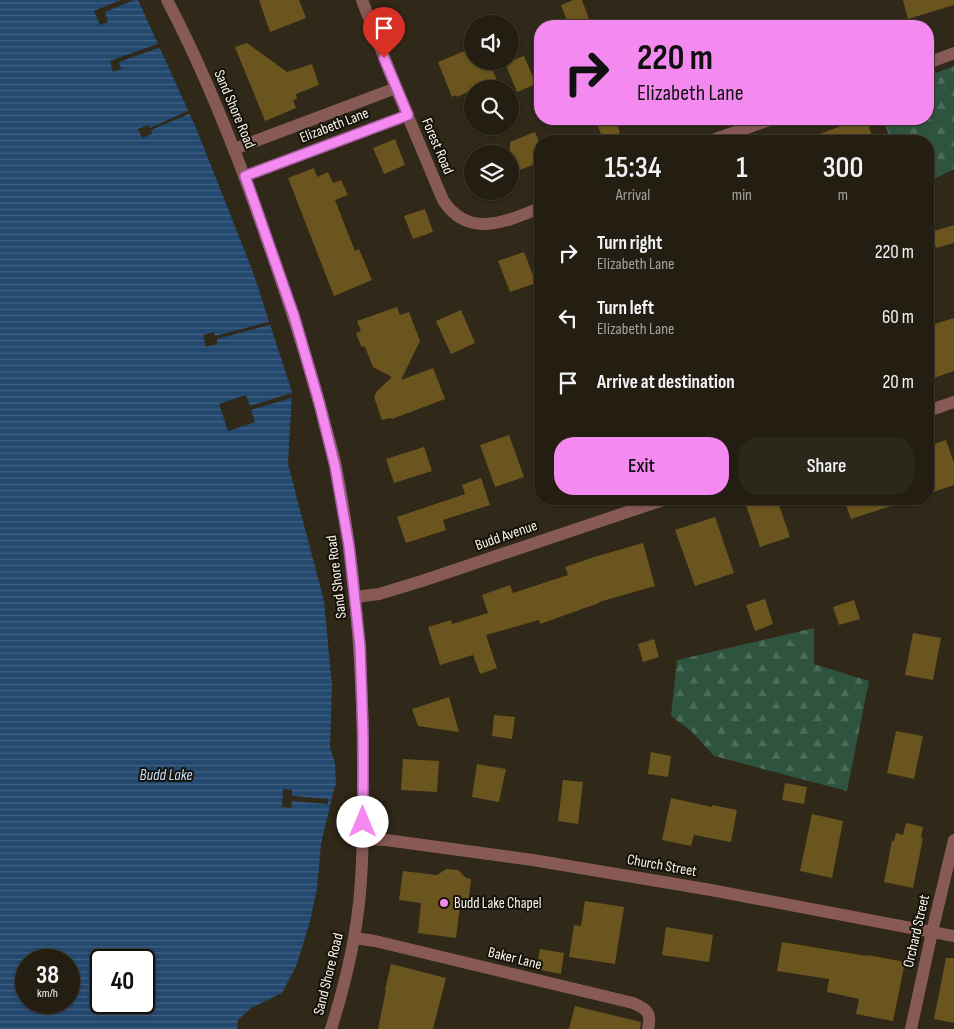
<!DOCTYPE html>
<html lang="en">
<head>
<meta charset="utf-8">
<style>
  :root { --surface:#241e12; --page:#2c271b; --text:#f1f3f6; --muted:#a3a29f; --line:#413c32; --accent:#f489f0 }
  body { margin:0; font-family:"Sofia Sans Condensed",sans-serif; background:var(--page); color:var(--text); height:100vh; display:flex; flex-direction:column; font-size:19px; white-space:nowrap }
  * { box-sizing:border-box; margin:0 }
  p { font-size:16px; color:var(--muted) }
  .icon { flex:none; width:28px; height:28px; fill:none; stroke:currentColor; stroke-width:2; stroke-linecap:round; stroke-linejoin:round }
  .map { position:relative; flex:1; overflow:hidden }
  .sheet { position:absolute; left:534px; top:135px; width:400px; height:370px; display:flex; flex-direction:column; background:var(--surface); border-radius:20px; box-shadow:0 1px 4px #0004,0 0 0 1px var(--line) }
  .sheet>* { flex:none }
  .top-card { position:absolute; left:534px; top:20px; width:400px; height:105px; border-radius:20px; box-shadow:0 1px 4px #0004,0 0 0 1px var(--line); background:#f489f0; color:#111; overflow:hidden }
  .controls { position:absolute; left:464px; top:15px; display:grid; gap:10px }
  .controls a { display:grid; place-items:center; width:55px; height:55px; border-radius:50%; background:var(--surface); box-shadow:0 1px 4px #0004,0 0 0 1px var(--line); font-size:25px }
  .speed { position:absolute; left:15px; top:949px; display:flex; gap:10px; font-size:25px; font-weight:700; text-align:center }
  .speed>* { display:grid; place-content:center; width:65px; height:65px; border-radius:50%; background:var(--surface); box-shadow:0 1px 4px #0004,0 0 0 1px var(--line); line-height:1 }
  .speed small { font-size:12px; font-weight:400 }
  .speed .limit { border:2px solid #111; border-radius:8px; background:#fff; color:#111 }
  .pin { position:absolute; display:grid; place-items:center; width:42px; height:42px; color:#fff; margin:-51px -21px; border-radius:50% 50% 50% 0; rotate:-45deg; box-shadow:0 0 5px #0007 }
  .pin .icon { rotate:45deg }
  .me { position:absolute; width:55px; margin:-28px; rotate:0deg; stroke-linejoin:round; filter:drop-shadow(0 0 4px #0008) }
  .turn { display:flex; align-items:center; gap:18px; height:105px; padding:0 20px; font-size:22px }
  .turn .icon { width:65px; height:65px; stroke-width:2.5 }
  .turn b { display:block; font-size:35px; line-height:42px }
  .eta { display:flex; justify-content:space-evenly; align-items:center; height:85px; text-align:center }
  .eta b { font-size:30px; font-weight:600; line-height:35px }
  .cta { display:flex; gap:10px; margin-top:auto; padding:10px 20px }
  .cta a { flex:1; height:58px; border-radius:20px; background:var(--accent); color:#111; font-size:20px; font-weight:600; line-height:58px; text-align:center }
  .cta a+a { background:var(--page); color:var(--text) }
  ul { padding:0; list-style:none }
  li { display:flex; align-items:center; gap:15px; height:65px; padding:0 20px }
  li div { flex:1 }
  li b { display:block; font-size:19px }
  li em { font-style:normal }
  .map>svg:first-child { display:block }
  .forest { fill:url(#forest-firs) }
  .water { fill:url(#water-rules); fill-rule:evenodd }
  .pier { fill:#302818 }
  .building { fill:#6b551e }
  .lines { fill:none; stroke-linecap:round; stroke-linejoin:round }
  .minor { stroke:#885a56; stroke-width:12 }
  .tertiary { stroke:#885a56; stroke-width:12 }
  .route-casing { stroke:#9f599c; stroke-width:12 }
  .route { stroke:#f489f0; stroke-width:9 }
  .poi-dot { fill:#f489f0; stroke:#15120a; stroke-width:2 }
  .labels { text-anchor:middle; stroke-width:4; stroke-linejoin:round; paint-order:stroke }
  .street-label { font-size:15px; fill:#f9f4e9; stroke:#15120a }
  .poi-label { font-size:15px; fill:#f9f4e9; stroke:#15120a; text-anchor:start }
  .water-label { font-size:16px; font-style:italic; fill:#c5dcf6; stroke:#15120a }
</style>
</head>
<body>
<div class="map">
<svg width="954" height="1029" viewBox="0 0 954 1029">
  <defs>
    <pattern id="forest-firs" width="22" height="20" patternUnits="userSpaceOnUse" patternTransform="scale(1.25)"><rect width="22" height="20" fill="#2e533e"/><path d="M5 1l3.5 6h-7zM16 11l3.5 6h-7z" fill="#4d6c5a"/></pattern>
    <pattern id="water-rules" width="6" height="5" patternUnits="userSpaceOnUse" patternTransform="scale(1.25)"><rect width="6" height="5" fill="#23486e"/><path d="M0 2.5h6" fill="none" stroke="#446383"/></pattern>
  </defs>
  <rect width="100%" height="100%" fill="#302818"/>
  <!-- forest -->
  <g class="forest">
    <path d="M954,66v103l-26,13v-41h-37l-8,-22h45v-43z"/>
    <path d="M814,628v36l55,17 -22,110 -133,-35 -22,-24 -21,-16 6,-56z"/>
  </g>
  <!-- water -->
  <path class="water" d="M0,0h138l58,128 57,144 39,120 -4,72 36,137 8,84 -2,62 5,17 1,20 -2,5 -13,55 -4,45 -7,32 -13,43 -15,29 -31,15 -13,12 -1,9h-237zM26,960h43v42h-43zM101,960h43v42h-43z"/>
  <!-- pier -->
  <g class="pier">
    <path d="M121,0h13l-29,12 3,10 -8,3 -6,-14z"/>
    <path d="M160,43l1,4 -42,15 2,7 -8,3 -3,-11z"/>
    <path d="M190,110l1,3 -40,17 1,4 -10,4 -4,-9 10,-4 2,3z"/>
    <path d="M272,321l1,3 -56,15v5l-11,3 -3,-12 11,-3 1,4z"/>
    <path d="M295,392l-1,5 -43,13 4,12 -27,9 -9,-27 27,-9 4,11z"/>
    <path d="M283,789l9,1v6l36,3v5l-36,-3 -1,7 -9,-1z"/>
  </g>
  <!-- building -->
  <g class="building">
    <path d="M259,0h40l7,18 -36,14z"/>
    <path d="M573,0h9l7,19 -3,1 3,6h-20l-8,-21z"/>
    <path d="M903,0h51v5l-46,14z"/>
    <path d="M247,43l40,29 25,-8 7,21 -23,9 1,5 -4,1 3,8 -31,13 -30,-74z"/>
    <path d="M472,48v13h17l8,20 -20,8h-5v1l-15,7 -1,-2 -4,2 -14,-35z"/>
    <path d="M524,56l12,28 -19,8 -12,-29z"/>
    <path d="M595,119h20l5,14 -17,6z"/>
    <path d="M860,119h6l8,22h-67l-1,-2z"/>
    <path d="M535,132l5,12v18l-30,12v-32z"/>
    <path d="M395,139l10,26 -21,9 -11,-26z"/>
    <path d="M314,168l3,9 11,-5 5,11 8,-3 7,15 -13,5 20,51 4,-2 13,31 -38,16 -46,-118z"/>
    <path d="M425,209l8,23 -20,7 -9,-23z"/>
    <path d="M954,225v18l-18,5 -5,-16z"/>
    <path d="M524,252l12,31 -26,9 -12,-31z"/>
    <path d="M397,307l3,8 9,-3 11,29 -19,39 32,-12 12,31 -53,20 -2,-1 -8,2 -8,-23 3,-6 15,-14 -19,-10 -8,-20 -4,-1 -5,-13 5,-2 -4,-10z"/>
    <path d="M461,310l14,33 -24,11 -15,-33z"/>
    <path d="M954,318v53l-26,9v-54z"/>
    <path d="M509,435l15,42 -29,10 -15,-42z"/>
    <path d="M946,440l8,23v22l-24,8 -2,-9v-38z"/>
    <path d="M424,447l8,24 -38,12 -8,-24z"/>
    <path d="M481,478l9,27 -47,15 3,10 -40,13 -9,-26 68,-23 -3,-9z"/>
    <path d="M767,499h10l13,38 -30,10 -14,-42z"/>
    <path d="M844,499h58l1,3 -52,17z"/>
    <path d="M715,517l19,56 -39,13 -20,-56z"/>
    <path d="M643,543l12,43 -56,16v1l-59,21 -1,-4 -53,15 11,33 -17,6 -7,-19 -33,10 -12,-38 23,-7 1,4 36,-11 -6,-18 28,-10 3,8 55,-18 -3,-8 29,-10z"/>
    <path d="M765,599l8,25 -18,7 -9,-26z"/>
    <path d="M854,600l6,19 -21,6 -6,-18z"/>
    <path d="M913,633l28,5 -8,42 -28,-5z"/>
    <path d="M654,639l5,18 -16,5 -5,-18z"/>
    <path d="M449,697l10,35 -41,-6 -6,-17z"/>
    <path d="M494,715l21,2 -3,22 -20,-3z"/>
    <path d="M896,731l27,5 -9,43 -27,-6z"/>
    <path d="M651,752l20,4 -3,21 -20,-3z"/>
    <path d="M403,759l36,2 -2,31 -36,-2z"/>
    <path d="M477,764l29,5 -7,33 -27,-5z"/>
    <path d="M563,780l20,2 -5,42 -20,-3z"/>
    <path d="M785,783l22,4 -3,17 -22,-4z"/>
    <path d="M671,798l41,9v-2l25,5 -6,32 -37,-7 -3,11 -29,-6z"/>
    <path d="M812,814l31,7 -11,57 -32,-7z"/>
    <path d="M906,823l17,4 -2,11h2l-10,50 -29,-6 8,-41h2l2,-8 7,2z"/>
    <path d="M446,869l12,1 8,8 5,1 -3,28h-8l-4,31 -38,-5 3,-30 -22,-3 4,-29 34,4z"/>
    <path d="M585,901l39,6 -9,57 -46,-7 5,-32 7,1z"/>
    <path d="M666,927l47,8 -4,27 -47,-7z"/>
    <path d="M782,942l85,14 1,-1 37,7 -12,59 -37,-7 3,-15 -32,-7 2,-13 -52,-8z"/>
    <path d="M540,949l24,4 -3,21 -25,-5z"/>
    <path d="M946,958h8v65l-20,-4z"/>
    <path d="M391,964l55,14 -13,51h-55l8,-39h-1z"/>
    <path d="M575,1006l66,16 -1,7h-71z"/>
  </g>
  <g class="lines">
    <!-- minor -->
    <g class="minor">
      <path d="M362,0l34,88 47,112c25,39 62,22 97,8"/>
      <path d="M928,63l26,-10"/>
      <path d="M710,141l62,-22"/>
      <path d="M234,149l162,-61"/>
      <path d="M245,176l163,-61"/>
      <path d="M928,411l26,-9"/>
      <path d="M355,597l24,-3 43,-13 244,-82"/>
      <path d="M363,839l23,1 147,20 178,30 243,46"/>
      <path d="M355,938l20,3 258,62c14,6 19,10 15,26"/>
    </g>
    <!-- tertiary -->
    <g class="tertiary">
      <path d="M167,0c40,76 71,156 99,237 22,62 43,124 59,188 4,14 8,28 11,42 19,98 27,198 27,298 0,43 1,86 -3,128 -4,46 -15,92 -29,136"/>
      <path d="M911,1029l21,-97 22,-92"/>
    </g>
  </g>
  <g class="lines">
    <!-- route casing -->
    <g class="route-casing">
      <path id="route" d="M363,822v-88l-3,-88 -11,-100 -14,-80 -16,-64 -25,-86 -49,-140 163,-61 -24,-57"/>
    </g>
    <!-- route -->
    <use href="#route" class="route"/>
  </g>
  <!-- markers -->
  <circle class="poi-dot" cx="444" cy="903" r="5"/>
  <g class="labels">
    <!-- street labels -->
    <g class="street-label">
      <text transform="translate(235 109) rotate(67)" y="5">Sand Shore Road</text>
      <text transform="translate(334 125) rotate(-21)" y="5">Elizabeth Lane</text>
      <text transform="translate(438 146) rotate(67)" y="5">Forest Road</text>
      <text transform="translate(506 535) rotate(-19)" y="5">Budd Avenue</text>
      <text transform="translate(336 577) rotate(-97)" y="5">Sand Shore Road</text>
      <text transform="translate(662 865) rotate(10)" y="5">Church Street</text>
      <text transform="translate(916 931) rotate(-77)" y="5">Orchard Street</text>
      <text transform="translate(515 958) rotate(14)" y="5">Baker Lane</text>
      <text transform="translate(328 974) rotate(-76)" y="5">Sand Shore Road</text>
    </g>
    <!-- poi labels -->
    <g class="poi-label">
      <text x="454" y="908">Budd Lake Chapel</text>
    </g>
    <!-- water labels -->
    <g class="water-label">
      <text x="166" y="780">Budd Lake</text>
    </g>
  </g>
</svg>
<div class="controls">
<a><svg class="icon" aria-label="sound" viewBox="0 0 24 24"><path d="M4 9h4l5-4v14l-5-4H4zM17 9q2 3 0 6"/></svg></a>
<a><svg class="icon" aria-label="search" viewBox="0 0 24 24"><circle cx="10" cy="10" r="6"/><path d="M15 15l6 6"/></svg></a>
<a><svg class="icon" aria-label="layers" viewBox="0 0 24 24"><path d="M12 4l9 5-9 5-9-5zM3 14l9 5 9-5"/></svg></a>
</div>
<div class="speed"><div>38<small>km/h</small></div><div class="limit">40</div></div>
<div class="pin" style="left:384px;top:58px;background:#d93025"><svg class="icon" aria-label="arrive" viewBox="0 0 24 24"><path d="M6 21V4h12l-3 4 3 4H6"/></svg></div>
<svg class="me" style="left:363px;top:822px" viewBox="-20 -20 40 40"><circle r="19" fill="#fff"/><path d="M0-13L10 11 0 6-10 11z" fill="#f489f0"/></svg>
<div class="top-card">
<div class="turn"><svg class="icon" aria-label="right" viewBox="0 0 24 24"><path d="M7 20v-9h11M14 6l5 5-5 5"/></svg><div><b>220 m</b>Elizabeth Lane</div></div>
</div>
<section class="sheet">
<div class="eta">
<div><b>15:34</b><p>Arrival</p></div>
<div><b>1</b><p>min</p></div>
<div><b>300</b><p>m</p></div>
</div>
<ul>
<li><svg class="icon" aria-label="right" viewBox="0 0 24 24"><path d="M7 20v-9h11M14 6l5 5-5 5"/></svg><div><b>Turn right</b><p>Elizabeth Lane</p></div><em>220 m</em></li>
<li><svg class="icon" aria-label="left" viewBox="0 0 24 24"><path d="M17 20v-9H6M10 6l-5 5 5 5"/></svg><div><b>Turn left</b><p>Elizabeth Lane</p></div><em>60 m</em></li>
<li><svg class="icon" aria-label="arrive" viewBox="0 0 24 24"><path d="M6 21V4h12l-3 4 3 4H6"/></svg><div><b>Arrive at destination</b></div><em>20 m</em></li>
</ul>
<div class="cta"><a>Exit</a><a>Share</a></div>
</section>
</div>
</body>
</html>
